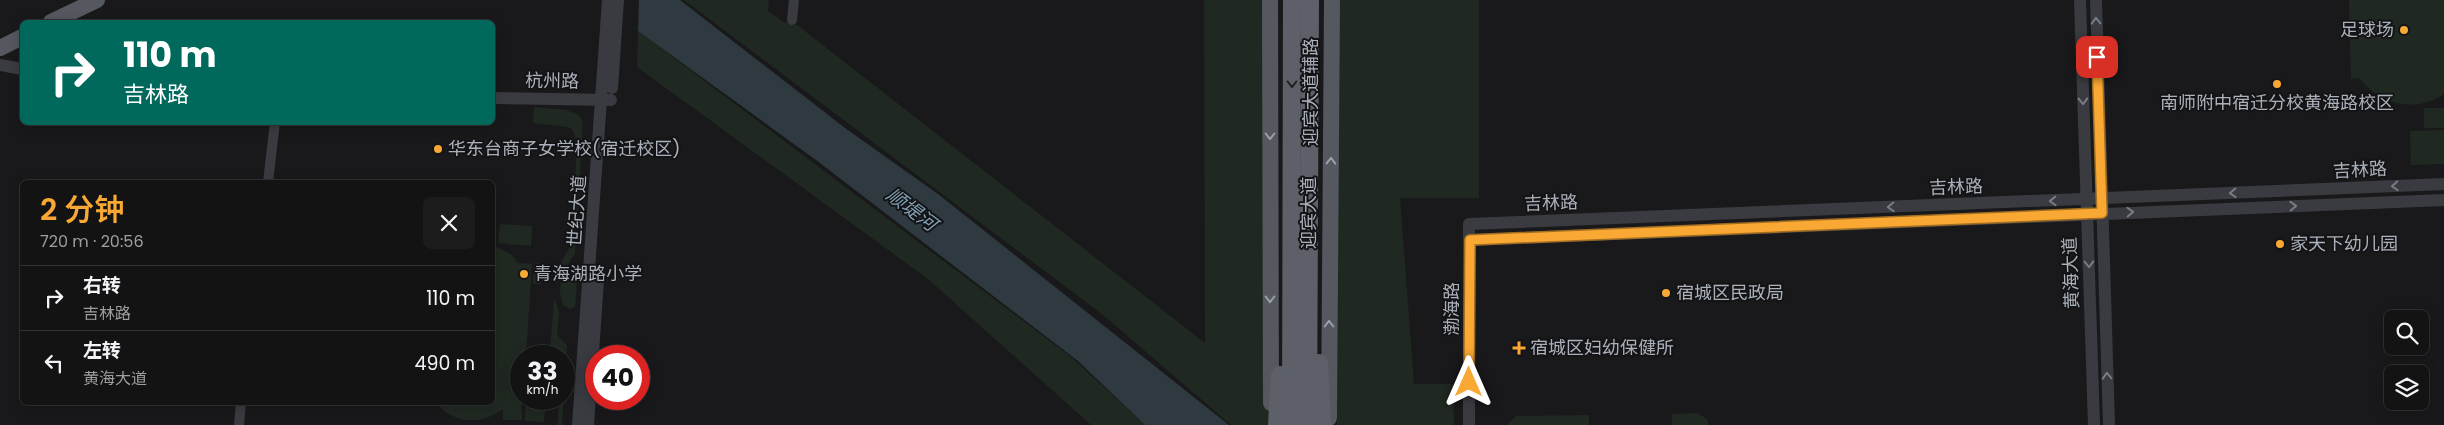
<!DOCTYPE html>
<html lang="zh">
<head>
<meta charset="utf-8">
<style>
  :root { --surface:#131314; --page:#1c1c1d; --text:#f1f3f6; --muted:#9d9ea0; --line:#323234; --accent:#f9a933 }
  body { margin:0; font-family:Poppins,"Noto Sans SC",sans-serif; background:var(--page); color:var(--text); height:100vh; display:flex; flex-direction:column; font-size:19px; white-space:nowrap }
  * { box-sizing:border-box; margin:0 }
  p { font-size:16px; color:var(--muted) }
  .icon { flex:none; width:28px; height:28px; fill:none; stroke:currentColor; stroke-width:2; stroke-linecap:round; stroke-linejoin:round }
  .map { position:relative; flex:1; overflow:hidden }
  .sheet { position:absolute; left:20px; top:180px; width:475px; height:225px; display:flex; flex-direction:column; background:var(--surface); border-radius:8px; box-shadow:0 2px 12px #0003,0 0 0 1px var(--line) }
  .sheet>* { flex:none }
  .guide { position:absolute; left:20px; top:20px; width:475px; height:105px; border-radius:8px; box-shadow:0 2px 12px #0003,0 0 0 1px var(--line); background:#00695c; color:#fff; overflow:hidden }
  .buttons { position:absolute; left:2384px; top:310px; display:grid; gap:10px }
  .buttons a { display:grid; place-items:center; width:45px; height:45px; border-radius:8px; background:var(--surface); box-shadow:0 2px 12px #0003,0 0 0 1px var(--line); font-size:25px }
  .speed { position:absolute; left:510px; top:345px; display:flex; gap:10px; font-size:25px; font-weight:700; text-align:center }
  .speed>* { display:grid; place-content:center; width:65px; height:65px; border-radius:50%; background:var(--surface); box-shadow:0 2px 12px #0003,0 0 0 1px var(--line); line-height:1 }
  .speed small { font-size:12px; font-weight:400 }
  .speed .limit { border:8px solid #d22; background:#fff; color:#111 }
  .pin { position:absolute; display:grid; place-items:center; width:42px; height:42px; color:#fff; margin:-21px; border-radius:10px; box-shadow:0 2px 8px #0006 }
  .me { position:absolute; width:55px; margin:-28px; rotate:0deg; stroke-linejoin:round; filter:drop-shadow(0 0 4px #0008) }
  .turn { display:flex; align-items:center; gap:18px; height:105px; padding:0 20px; font-size:22px }
  .turn .icon { width:65px; height:65px; stroke-width:2.5 }
  .turn b { display:block; font-size:35px; line-height:42px }
  .round { display:grid; place-items:center; flex:none; width:52px; height:52px; border-radius:8px; background:var(--page) }
  .summary { display:flex; align-items:center; justify-content:space-between; height:85px; padding:0 20px }
  h1 { font-size:30px; font-weight:600; line-height:38px; color:var(--accent) }
  ul { padding:0; list-style:none }
  li { display:flex; align-items:center; gap:15px; height:65px; padding:0 20px; border-top:1px solid var(--line) }
  li div { flex:1 }
  li b { display:block; font-size:19px }
  li em { font-style:normal }
  .map>svg:first-child { display:block }
  .green { fill:#202921 }
  .water { fill:#2e3940 }
  .pier { fill:#19191b }
  .lines { fill:none; stroke-linecap:round; stroke-linejoin:round }
  .minor { stroke:#393b40; stroke-width:10 }
  .tertiary { stroke:#393b40; stroke-width:12 }
  .primary { stroke:#55585f; stroke-width:16 }
  .trunk { stroke:#5d6068; stroke-width:18 }
  .oneway { stroke:#787c84 }
  .oneway2 { stroke:#1f1f22 }
  .oneway3 { stroke:#9a9fa9 }
  .route-casing { stroke:#a26e21; stroke-width:12 }
  .route { stroke:#f9a933; stroke-width:9 }
  .poi-dot { fill:#f9a933; stroke:#141416; stroke-width:2 }
  .labels { text-anchor:middle; stroke-width:4; stroke-linejoin:round; paint-order:stroke }
  .poi-label { font-size:18px; fill:#abb1bb; stroke:#141416; text-anchor:start }
  .street-label { font-size:18px; fill:#abb1bb; stroke:#141416 }
  .water-label { font-size:19px; font-style:italic; fill:#81a1b7; stroke:#141416 }
</style>
</head>
<body>
<div class="map">
<svg width="2444" height="425" viewBox="0 0 2444 425">
  <rect width="100%" height="100%" fill="#19191b"/>
  <!-- green -->
  <g class="green">
    <path d="M684,0h85l-1,11 17,12 12,2 408,318 -1,-343h64l5,425h-42l-129,-111z"/>
    <path d="M1339,0h140v198h-79l14,186h39l1,41h-117z"/>
    <path d="M2349,0h95v94c-30,20 -64,10 -85,-16l-8,1z"/>
    <path d="M638,31l433,326 74,68h-54l-163,-146 -291,-212z"/>
    <path d="M534,107l33,3 12,5 4,8 -8,130 -19,31 1,-14 15,-27 5,-101 -4,-12 -5,-3 -35,-4z"/>
    <rect x="2424" y="108" width="20" height="20"/>
    <path d="M2444,130v34l-33,1 -1,-34z"/>
    <path d="M500,224l32,2 -1,20 -33,-3z"/>
    <path d="M493,245l18,9 7,9 14,1 -6,92h-5l1,64h-19v-11c-21,16 -49,16 -66,-6l55,-1z"/>
    <path d="M534,263l8,1 -1,20h-8z"/>
    <path d="M578,267l-3,40 -5,2 -6,-3c-8,-15 -4,-34 14,-39z"/>
    <path d="M554,298l5,14 -2,23 10,10 -5,80h-4l1,-26h5v-43h-12l-2,-4z"/>
    <path d="M526,399h20l-2,23 -19,-1z"/>
    <path d="M1697,413l10,6 2,6h-37v-11z"/>
    <path d="M1589,415v10h-82l9,-9z"/>
  </g>
  <!-- water -->
  <path class="water" d="M595,0h85l165,128 93,66 291,231h-84l-67,-64 -262,-201z"/>
  <!-- pier -->
  <path class="pier" d="M595,0h44l-1,31z"/>
  <g class="lines">
    <!-- minor -->
    <g class="minor">
      <path d="M792,20l2,-20"/>
      <path d="M268,182l7,-60"/>
      <path d="M239,425l2,-23"/>
    </g>
    <!-- tertiary -->
    <g class="tertiary">
      <path d="M2080,0l14,425"/>
      <path d="M2096,0l13,425"/>
      <path d="M0,65l22,4"/>
      <path d="M612,88l6,-88"/>
      <path d="M492,98l119,2"/>
      <path d="M1470,240l974,-40"/>
      <path d="M578,425l30,-425"/>
      <path d="M588,425l10,-145"/>
      <path d="M1469,425v-201l975,-40"/>
    </g>
    <!-- primary -->
    <g class="primary">
      <path d="M1270,0l1,403"/>
      <path d="M51,22l46,-22"/>
      <path d="M0,48l22,-11"/>
      <path d="M1329,418l3,-418"/>
    </g>
    <!-- trunk -->
    <g class="trunk">
      <path d="M1319,363l3,62"/>
      <path d="M1277,425l3,-50"/>
      <path d="M1291,425l1,-425"/>
      <path d="M1308,425l2,-425"/>
    </g>
  </g>
  <!-- one-way arrows -->
  <defs><path id="oneway-chevron" d="M-2-3.5L2.5 0L-2 3.5" fill="none" stroke-width="1.6" stroke-linecap="round" stroke-linejoin="round" transform="scale(1.25)"/></defs>
  <g class="oneway">
    <use href="#oneway-chevron" transform="translate(2096 21) rotate(-91)"/>
    <use href="#oneway-chevron" transform="translate(2083 101) rotate(88)"/>
    <use href="#oneway-chevron" transform="translate(2395 186) rotate(177)"/>
    <use href="#oneway-chevron" transform="translate(2233 193) rotate(177)"/>
    <use href="#oneway-chevron" transform="translate(2053 201) rotate(178)"/>
    <use href="#oneway-chevron" transform="translate(2293 206) rotate(-2)"/>
    <use href="#oneway-chevron" transform="translate(1891 207) rotate(178)"/>
    <use href="#oneway-chevron" transform="translate(2130 212) rotate(-2)"/>
    <use href="#oneway-chevron" transform="translate(2089 264) rotate(88)"/>
    <use href="#oneway-chevron" transform="translate(2107 376) rotate(-92)"/>
  </g>
  <use class="oneway2" href="#oneway-chevron" transform="translate(1292 84) rotate(90)"/>
  <g class="oneway3">
    <use href="#oneway-chevron" transform="translate(1270 136) rotate(90)"/>
    <use href="#oneway-chevron" transform="translate(1331 161) rotate(-89)"/>
    <use href="#oneway-chevron" transform="translate(1270 299) rotate(90)"/>
    <use href="#oneway-chevron" transform="translate(1329 324) rotate(-90)"/>
  </g>
  <g class="lines">
    <!-- route casing -->
    <g class="route-casing">
      <path id="route" d="M1469,382l1,-142 632,-27 -5,-156"/>
    </g>
    <!-- route -->
    <use href="#route" class="route"/>
  </g>
  <!-- markers -->
  <g class="poi-dot">
    <circle cx="2404" cy="30" r="5"/>
    <circle cx="2277" cy="84" r="5"/>
    <circle cx="438" cy="149" r="5"/>
    <circle cx="2280" cy="244" r="5"/>
    <circle cx="524" cy="274" r="5"/>
    <circle cx="1666" cy="293" r="5"/>
    <path d="M1516.5 340.5h5v5h5v5h-5v5h-5v-5h-5v-5h5z"/>
  </g>
  <g class="labels">
    <!-- poi labels -->
    <g class="poi-label">
      <text x="2394" y="36" text-anchor="end">足球场</text>
      <text x="2277" y="109" text-anchor="middle">南师附中宿迁分校黄海路校区</text>
      <text x="448" y="155">华东台商子女学校(宿迁校区)</text>
      <text x="2290" y="250">家天下幼儿园</text>
      <text x="534" y="280">青海湖路小学</text>
      <text x="1676" y="299">宿城区民政局</text>
      <text x="1530" y="354">宿城区妇幼保健所</text>
    </g>
    <!-- street labels -->
    <g class="street-label">
      <text transform="translate(552 81) rotate(1)" y="6">杭州路</text>
      <text transform="translate(1311 92) rotate(-90)" y="6">迎宾大道辅路</text>
      <text transform="translate(2360 170) rotate(-3)" y="6">吉林路</text>
      <text transform="translate(1956 187) rotate(-2)" y="6">吉林路</text>
      <text transform="translate(1551 203) rotate(-2)" y="6">吉林路</text>
      <text transform="translate(577 211) rotate(-86)" y="6">世纪大道</text>
      <text transform="translate(1309 213) rotate(-90)" y="6">迎宾大道</text>
      <text transform="translate(2071 273) rotate(-92)" y="6">黄海大道</text>
      <text transform="translate(1452 309) rotate(-90)" y="6">渤海路</text>
    </g>
    <!-- water labels -->
    <g class="water-label">
      <text transform="translate(912 209) rotate(37)" y="7">顺堤河</text>
    </g>
  </g>
</svg>
<div class="buttons">
<a><svg class="icon" aria-label="search" viewBox="0 0 24 24"><circle cx="10" cy="10" r="6"/><path d="M15 15l6 6"/></svg></a>
<a><svg class="icon" aria-label="layers" viewBox="0 0 24 24"><path d="M12 4l9 5-9 5-9-5zM3 14l9 5 9-5"/></svg></a>
</div>
<div class="speed"><div>33<small>km/h</small></div><div class="limit">40</div></div>
<div class="pin" style="left:2097px;top:57px;background:#d93025"><svg class="icon" aria-label="arrive" viewBox="0 0 24 24"><path d="M6 21V4h12l-3 4 3 4H6"/></svg></div>
<svg class="me" style="left:1469px;top:382px" viewBox="-20 -20 40 40"><path d="M0-17L14 15 0 8-14 15z" fill="#f9a933" stroke="#fff" stroke-width="4"/></svg>
<div class="guide">
<div class="turn"><svg class="icon" aria-label="right" viewBox="0 0 24 24"><path d="M7 20v-9h11M14 6l5 5-5 5"/></svg><div><b>110 m</b>吉林路</div></div>
</div>
<section class="sheet">
<div class="summary"><div><h1>2 分钟</h1><p>720 m · 20:56</p></div><a class="round"><svg class="icon" aria-label="close" viewBox="0 0 24 24"><path d="M6 6l12 12M18 6L6 18"/></svg></a></div>
<ul>
<li><svg class="icon" aria-label="right" viewBox="0 0 24 24"><path d="M7 20v-9h11M14 6l5 5-5 5"/></svg><div><b>右转</b><p>吉林路</p></div><em>110 m</em></li>
<li><svg class="icon" aria-label="left" viewBox="0 0 24 24"><path d="M17 20v-9H6M10 6l-5 5 5 5"/></svg><div><b>左转</b><p>黄海大道</p></div><em>490 m</em></li>
</ul>
</section>
</div>
</body>
</html>
